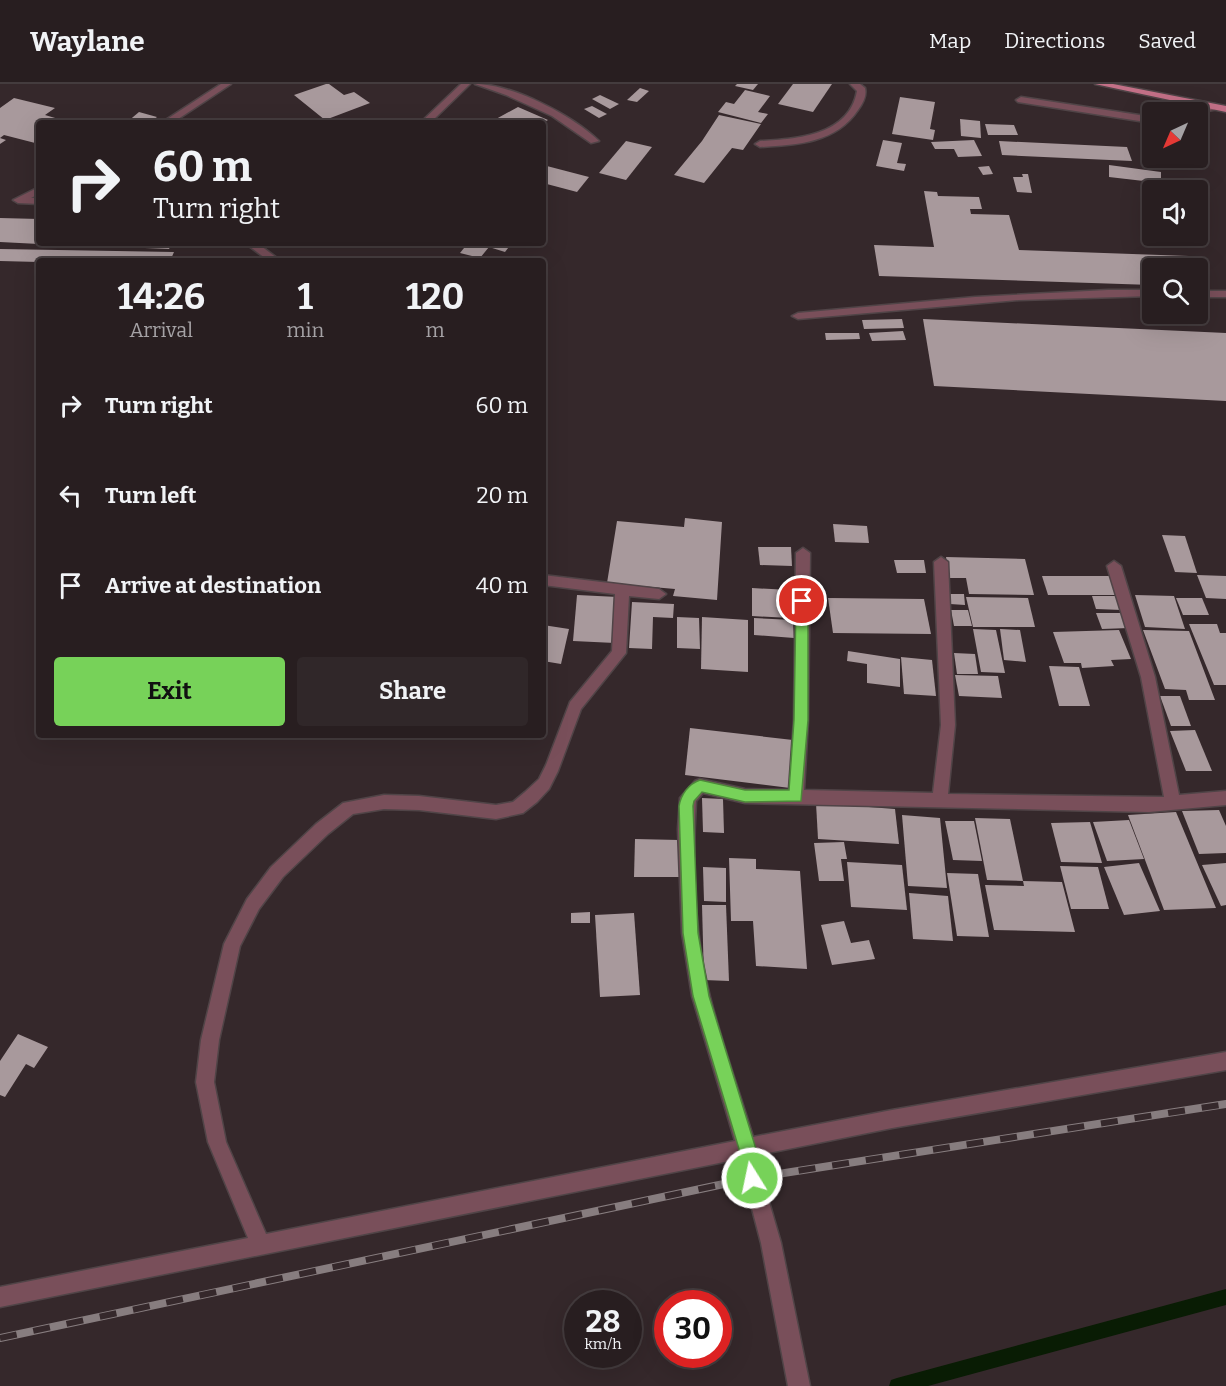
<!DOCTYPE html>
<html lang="en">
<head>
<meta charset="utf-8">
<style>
  :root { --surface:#281e20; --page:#302729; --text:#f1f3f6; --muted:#a5a2a5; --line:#443c3e; --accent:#77d259 }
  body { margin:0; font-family:Bitter,serif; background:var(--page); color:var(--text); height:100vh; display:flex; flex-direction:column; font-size:22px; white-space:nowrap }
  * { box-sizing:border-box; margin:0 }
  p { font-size:20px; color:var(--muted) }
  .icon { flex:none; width:33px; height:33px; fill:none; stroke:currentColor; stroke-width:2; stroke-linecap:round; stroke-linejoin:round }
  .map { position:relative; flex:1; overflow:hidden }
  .sheet { position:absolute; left:36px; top:174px; width:510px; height:480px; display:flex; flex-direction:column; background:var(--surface); border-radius:6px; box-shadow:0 6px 24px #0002,0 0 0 2px var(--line) }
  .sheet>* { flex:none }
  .banner { position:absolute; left:36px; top:36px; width:510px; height:126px; border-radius:6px; box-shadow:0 6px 24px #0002,0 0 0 2px var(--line); background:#281e20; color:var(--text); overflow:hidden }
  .needle { width:39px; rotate:224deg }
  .buttons { position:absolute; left:1142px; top:18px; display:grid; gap:12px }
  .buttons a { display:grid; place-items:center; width:66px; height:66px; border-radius:6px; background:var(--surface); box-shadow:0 6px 24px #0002,0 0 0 2px var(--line); font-size:30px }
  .speed { position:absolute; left:564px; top:1206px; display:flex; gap:12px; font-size:30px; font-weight:700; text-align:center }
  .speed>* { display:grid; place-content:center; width:78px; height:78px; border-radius:50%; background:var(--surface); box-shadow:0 6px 24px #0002,0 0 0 2px var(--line); line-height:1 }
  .speed small { font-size:15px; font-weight:400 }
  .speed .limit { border:9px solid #d22; background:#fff; color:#111 }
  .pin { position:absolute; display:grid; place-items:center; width:51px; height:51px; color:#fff; margin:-26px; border:3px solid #fff; border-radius:50%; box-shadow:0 2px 6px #0007 }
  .me { position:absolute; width:66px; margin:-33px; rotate:350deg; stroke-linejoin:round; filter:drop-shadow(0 0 4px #0008) }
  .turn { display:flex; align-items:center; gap:21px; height:126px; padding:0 18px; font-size:27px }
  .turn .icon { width:78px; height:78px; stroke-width:2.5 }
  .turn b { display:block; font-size:42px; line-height:51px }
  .eta { display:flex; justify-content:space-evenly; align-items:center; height:102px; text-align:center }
  .eta b { font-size:36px; font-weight:700; line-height:42px }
  .button { display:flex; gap:12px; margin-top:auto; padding:12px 18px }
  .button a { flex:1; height:69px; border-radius:6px; background:var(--accent); color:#111; font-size:24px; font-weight:700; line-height:69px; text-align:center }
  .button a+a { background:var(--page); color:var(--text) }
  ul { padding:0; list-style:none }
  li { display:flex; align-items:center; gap:18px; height:90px; padding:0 18px }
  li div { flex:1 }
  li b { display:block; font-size:22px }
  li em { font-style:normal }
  header { display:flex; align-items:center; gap:36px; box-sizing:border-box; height:84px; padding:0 30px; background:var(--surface); border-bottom:2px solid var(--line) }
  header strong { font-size:28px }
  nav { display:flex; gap:33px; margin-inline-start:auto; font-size:21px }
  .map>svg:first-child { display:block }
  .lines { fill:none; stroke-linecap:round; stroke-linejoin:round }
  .stream { fill:#091c04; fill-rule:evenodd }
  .building { fill:#a8999c }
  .minor-casing { stroke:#504447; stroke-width:3 }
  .major-casing { stroke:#504447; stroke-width:3 }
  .minor { fill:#794f5a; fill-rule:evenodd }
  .major { fill:#c37087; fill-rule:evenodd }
  .rail-casing { stroke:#877d7f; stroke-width:8 }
  .rail { stroke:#35282b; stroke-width:6; stroke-dasharray:17; stroke-linecap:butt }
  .route { fill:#77d259; stroke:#4d883a; stroke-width:1.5 }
</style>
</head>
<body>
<header>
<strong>Waylane</strong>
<nav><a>Map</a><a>Directions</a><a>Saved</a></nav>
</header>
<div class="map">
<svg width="1226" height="1302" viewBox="0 0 1226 1302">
  <rect width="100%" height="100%" fill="#35282b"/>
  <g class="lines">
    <!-- stream -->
    <path class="stream" d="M1226,1205v16l-298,81h-39l2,-6 6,-2z"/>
  </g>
  <!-- building -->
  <g class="building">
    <path d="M326,0h3l15,11 10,-3 16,11 -45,17 -31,-25z"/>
    <path d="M737,0h21l-5,6 -18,-4z"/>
    <path d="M793,0h39l-19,28 -35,-8z"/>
    <path d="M640,4l9,3 -12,11 -10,-2z"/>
    <path d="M745,6l25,6 -12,16 10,2 -7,9 -43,-11 8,-10 8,2z"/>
    <path d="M600,11l19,9 -9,5 -18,-10z"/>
    <path d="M900,13l35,5 -5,27 5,1 -2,10 -41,-6z"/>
    <path d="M14,14l41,10 -10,7 27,8h-33v21l-35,-9 -4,3 6,2 -6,4v-36z"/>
    <path d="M592,22l15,8 -8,4 -15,-9z"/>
    <path d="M518,23l30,13 -5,3h-23l-12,-5 -7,4 -5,-3z"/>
    <path d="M139,28l18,5 -8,6h-23z"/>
    <path d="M719,31l42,9 -18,26 -11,-2 -28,35 -30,-8 28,-34z"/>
    <path d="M960,35l20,2 1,17 -20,-2z"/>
    <path d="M985,40l29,1 4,10h-30z"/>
    <path d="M883,56l19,3 -5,20 9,1 -2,7 -28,-5z"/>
    <path d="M974,56l8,16 -24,1 -4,-8h-19l-4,-7z"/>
    <path d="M626,57l26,6 -26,33 -27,-7z"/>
    <path d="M999,57l128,6 5,14 -130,-6z"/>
    <path d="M543,81l46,12 -12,15 -34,-9z"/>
    <path d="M1109,81l52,7v11l-52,-6z"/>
    <path d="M989,82l4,8 -10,1 -5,-8z"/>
    <path d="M1022,90h6l4,19 -15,-1 -4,-15h10z"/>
    <path d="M924,107l13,1 1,4 41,1 3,12h-12l1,5 38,1 10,35 170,6 6,12h-43v17l-273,-9 -5,-31 60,2z"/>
    <path d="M0,134l39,1v25l-39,-2z"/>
    <path d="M73,159h99l-3,6 -96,-4z"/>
    <path d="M468,159h44l-7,9 -16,-5 -9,11 -20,-5z"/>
    <path d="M0,165l174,3 -4,9 -131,1 -39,-1z"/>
    <path d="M902,235l2,9 -40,1 -2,-9z"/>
    <path d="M923,235l303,14v68l-292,-15z"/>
    <path d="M903,247l3,9 -34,1 -3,-8z"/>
    <path d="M825,249h34l1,6 -34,1z"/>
    <path d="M685,434l37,4 -5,78 -44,-4 2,-7 -68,-6 10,-62 67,6z"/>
    <path d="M833,440l34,2 2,17 -34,-1z"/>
    <path d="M1162,451l23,1 12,37 -22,-1z"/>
    <path d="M758,463h33l1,19 -32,-1z"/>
    <path d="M946,473l79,2 9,36 -65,-1 -3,-16h-16z"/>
    <path d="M894,476h30l2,13h-29z"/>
    <path d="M1197,491l29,1v23l-20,-1z"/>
    <path d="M1042,492h69l6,19h-69z"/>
    <path d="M752,504l38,2v28l-38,-2z"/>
    <path d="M948,510h16l1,11 -15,-1z"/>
    <path d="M577,511l41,2 -3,46 -42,-2z"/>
    <path d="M1135,511l39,1 11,33 -40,-2z"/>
    <path d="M1092,512h26l4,14 -26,-1z"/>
    <path d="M966,513l62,1 7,29h-62z"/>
    <path d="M828,514l96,1 7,35 -98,-1z"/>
    <path d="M1176,514h26l7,17h-26z"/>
    <path d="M632,518l42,2 -1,14 -20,-1 -1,32 -23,-1z"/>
    <path d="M951,526h17l4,16h-18z"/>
    <path d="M1096,529h27l6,15 -27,1z"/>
    <path d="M677,533l22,1 1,31 -23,-1z"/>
    <path d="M702,533l46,3v52l-47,-3z"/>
    <path d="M754,534l39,2 1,18 -40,-3z"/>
    <path d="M1189,540h28l3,9h6v52h-12z"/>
    <path d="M543,541l26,4 -8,35 -18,-3z"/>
    <path d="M973,545l23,1 9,43 -24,-1z"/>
    <path d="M1000,545l20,1 6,32 -22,-2z"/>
    <path d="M1119,546l12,29 -20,1 3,6 -32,2 -1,-5h-17l-11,-31z"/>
    <path d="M1143,546l46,1 26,69h-26l-3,-10 -21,-1z"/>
    <path d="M848,567l52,8v28l-33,-4v-19l-20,-3z"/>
    <path d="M954,569l21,1 3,20h-21z"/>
    <path d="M901,573l31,3 4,36 -32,-2z"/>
    <path d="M1049,582l30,1 11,39h-31z"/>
    <path d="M955,591l43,1 4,22 -43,-2z"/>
    <path d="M1160,612h20l11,30h-20z"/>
    <path d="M690,644l103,12 -3,48 -105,-13z"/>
    <path d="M1195,646l17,41h-26l-16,-40z"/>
    <path d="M702,714l21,1 1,34 -21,-1z"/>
    <path d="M816,719l79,6 4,35 -81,-5z"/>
    <path d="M1219,726l7,16v27l-27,1 -17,-43z"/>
    <path d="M1176,728l40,96 -52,2 -36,-95z"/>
    <path d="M902,731l38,3 7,70 -39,-2z"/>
    <path d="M975,734l35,1 13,62 -36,-1z"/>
    <path d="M1129,736l15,39 -37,2 -14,-39z"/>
    <path d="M945,737h29l8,40 -29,-1z"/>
    <path d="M1090,738l12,41 -41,-1 -10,-39z"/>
    <path d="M635,755l44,1v37h-45z"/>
    <path d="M844,758l3,17h-6l3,22h-25l-5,-38z"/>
    <path d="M729,774l27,1v10l44,2 7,98 -51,-3 -3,-45h-22z"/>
    <path d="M847,778l55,3 5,45 -56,-3z"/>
    <path d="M1139,779l21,48 -36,4 -20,-48z"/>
    <path d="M1226,779v42l-5,1 -19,-41z"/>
    <path d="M1060,782l38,1 11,42h-38z"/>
    <path d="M703,783l23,1v34l-22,-1z"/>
    <path d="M947,789l31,1 11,63 -32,-1z"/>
    <path d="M1023,797l39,1 13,50 -81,-2 -9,-45 39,1z"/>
    <path d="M909,809l39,3 5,45 -40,-2z"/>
    <path d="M702,821h24l3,76 -25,-1z"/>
    <path d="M590,828v11h-19v-10z"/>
    <path d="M634,829l6,82 -40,2 -5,-82z"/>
    <path d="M844,837l7,22 18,-3 6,19 -43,6 -11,-40z"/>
    <path d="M18,950l30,13 -14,21 -8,-4 -21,33 -5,-2v-34z"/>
  </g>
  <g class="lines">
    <!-- minor casing -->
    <g class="minor-casing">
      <g id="minor">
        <path d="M221,0h10l-59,39h-11z"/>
        <path d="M461,0h9l-40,39h-10z"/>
        <path d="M475,0c37,0 97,31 124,57l-8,2 -39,-27 -46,-21z"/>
        <path d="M850,0h10l5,4c2,8 -2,15 -7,22 -22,33 -61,35 -98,37l-5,-3 5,-3c36,-2 89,-5 97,-50z"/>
        <path d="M1021,13l131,20v6l-134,-21 -2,-2z"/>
        <path d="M1215,20l5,3 -2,2 -21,4 -14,-1z"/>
        <path d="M39,103v7l-8,4h8v6l-21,-1 -5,-3z"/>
        <path d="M245,159h12l24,18h-12z"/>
        <path d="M1108,206h44v6l-133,4 -221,19 -6,-3 6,-3 177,-16z"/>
        <rect x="1197" y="207" width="29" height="6"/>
        <path d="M803,464l7,5 -2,167 -4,70 129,3 8,-68 -7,-163 7,-5 7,5 7,163 -7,69 216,3 -23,-120 -34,-111 7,-5 7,5 34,111 24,118 47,-4v14l-77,7 -404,-9 -42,-10 -7,8c-4,64 -2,133 14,196 12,47 29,94 43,140l139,-27 334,-58v18l-334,58 -134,27 4,23 19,65 29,143h-22l-27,-143 -22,-84 -739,148v-20l248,-49 -40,-96 -12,-60 5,-42 23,-96 23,-45 24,-32 45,-43 27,-21 41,-8 35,1 77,9 17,-3 12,-10 14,-13 7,-14 24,-63 42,-51 3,-57 -72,-9v-10l116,14 7,5 -7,5 -30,-3 -3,57 -45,56 -23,62 -9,18 -12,13 -14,11 -27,6 -77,-9 -35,-1 -31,5 -25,20 -45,43 -24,32 -19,37 -21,94 -5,42 12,60 40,92 469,-93 -43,-145 -10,-63 -4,-104 2,-31 15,-17 5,-2 45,10 44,1 5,-70 2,-167z"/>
      </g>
    </g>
    <!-- major casing -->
    <g class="major-casing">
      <path id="major" d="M1095,0h18l113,22v6z"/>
    </g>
    <!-- minor -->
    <use href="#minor" class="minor"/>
    <!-- major -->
    <use href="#major" class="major"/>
    <!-- rail casing -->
    <g class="rail-casing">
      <path id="rail" d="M0,1254l752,-160 474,-74"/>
    </g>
    <!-- rail -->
    <use href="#rail" class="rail"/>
  </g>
  <!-- route -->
  <path class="route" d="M802,512l6,5v119l-7,81 -56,1 -43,-10 -8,9 -1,5 5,127 11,63 47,153 5,29 -3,6 -6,3 -6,-3 -7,-35 -46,-153 -10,-63 -4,-127c2,-11 9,-22 21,-26l45,10h44l5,-70 2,-119z"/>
</svg>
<div class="buttons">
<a><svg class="needle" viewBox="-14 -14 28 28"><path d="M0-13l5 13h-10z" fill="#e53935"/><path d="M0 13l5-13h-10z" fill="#a5a2a5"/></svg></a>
<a><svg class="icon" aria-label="sound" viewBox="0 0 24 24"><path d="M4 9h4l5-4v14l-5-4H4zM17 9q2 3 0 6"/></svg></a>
<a><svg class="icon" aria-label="search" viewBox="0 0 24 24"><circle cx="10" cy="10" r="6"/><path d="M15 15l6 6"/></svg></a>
</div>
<div class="speed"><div>28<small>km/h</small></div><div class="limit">30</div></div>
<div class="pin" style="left:802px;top:517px;background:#d93025"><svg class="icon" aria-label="arrive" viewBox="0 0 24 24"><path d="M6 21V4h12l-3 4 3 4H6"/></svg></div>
<svg class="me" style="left:752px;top:1094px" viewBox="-20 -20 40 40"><circle r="17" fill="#77d259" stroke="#fff" stroke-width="3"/><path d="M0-11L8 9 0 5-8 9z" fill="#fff"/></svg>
<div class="banner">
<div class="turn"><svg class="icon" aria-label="right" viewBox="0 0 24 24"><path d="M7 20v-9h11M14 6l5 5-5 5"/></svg><div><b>60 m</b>Turn right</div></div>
</div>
<section class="sheet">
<div class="eta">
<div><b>14:26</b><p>Arrival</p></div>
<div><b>1</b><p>min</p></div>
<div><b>120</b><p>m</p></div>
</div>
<ul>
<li><svg class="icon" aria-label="right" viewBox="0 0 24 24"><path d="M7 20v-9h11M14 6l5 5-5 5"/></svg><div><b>Turn right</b></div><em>60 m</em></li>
<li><svg class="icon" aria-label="left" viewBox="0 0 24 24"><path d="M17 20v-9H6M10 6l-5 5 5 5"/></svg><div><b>Turn left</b></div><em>20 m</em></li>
<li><svg class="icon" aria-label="arrive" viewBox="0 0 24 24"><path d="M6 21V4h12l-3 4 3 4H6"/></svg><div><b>Arrive at destination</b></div><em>40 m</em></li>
</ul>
<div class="button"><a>Exit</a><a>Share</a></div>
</section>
</div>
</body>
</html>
